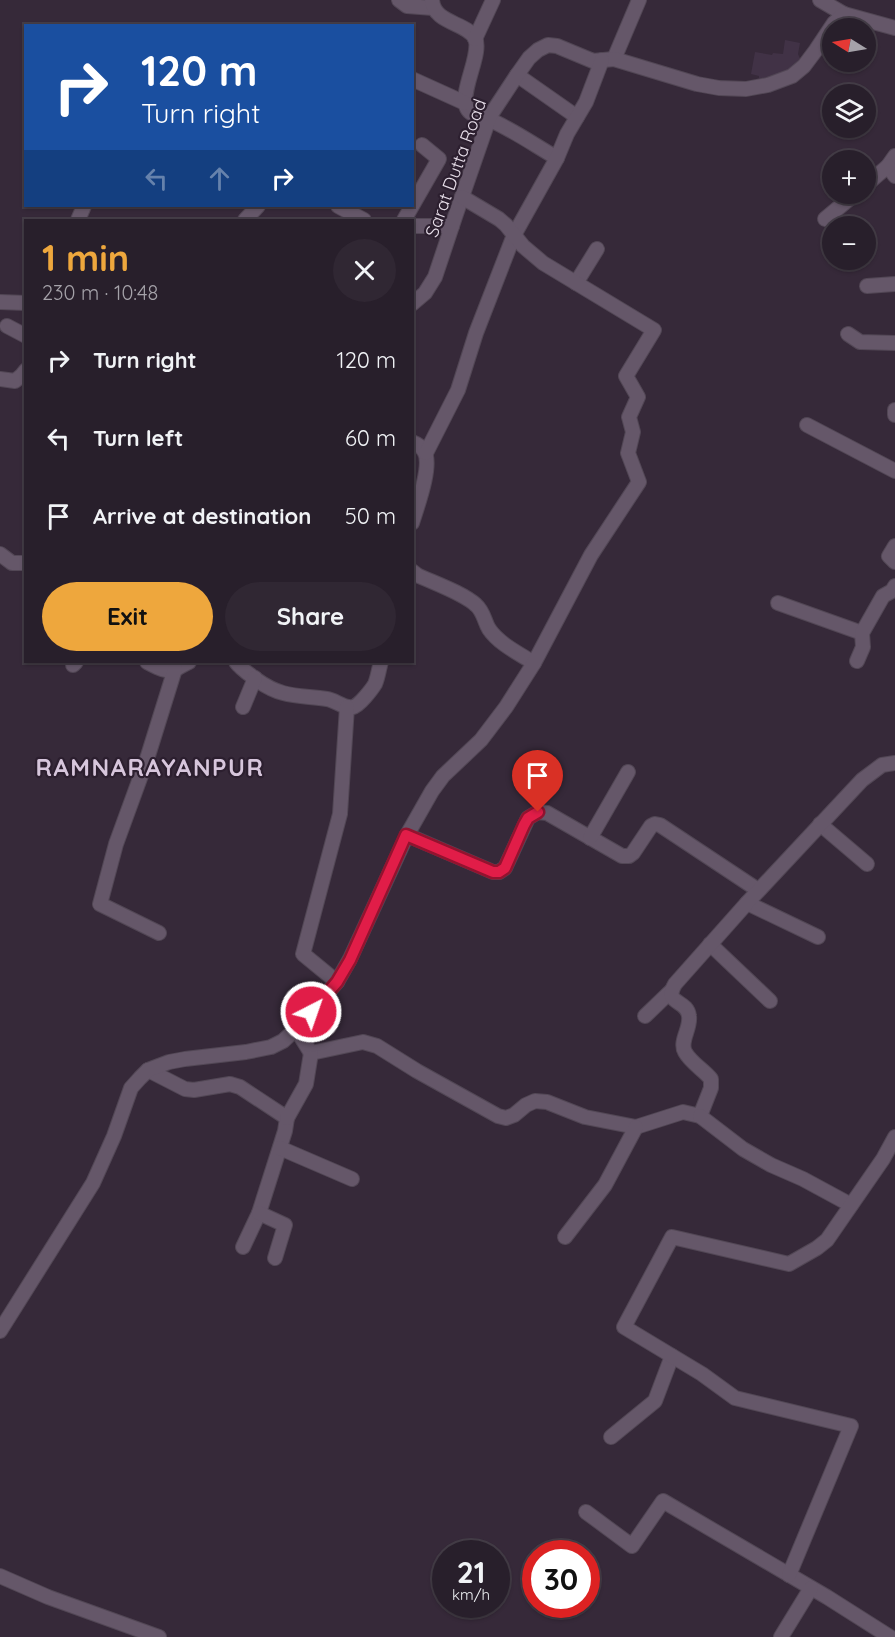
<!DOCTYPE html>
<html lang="en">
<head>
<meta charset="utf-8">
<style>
  :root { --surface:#281f2b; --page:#302733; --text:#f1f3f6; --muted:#a5a2a9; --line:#443d47; --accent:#eea73d }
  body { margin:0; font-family:Quicksand,sans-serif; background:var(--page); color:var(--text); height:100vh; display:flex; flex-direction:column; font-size:22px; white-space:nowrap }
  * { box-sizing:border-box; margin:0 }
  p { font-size:20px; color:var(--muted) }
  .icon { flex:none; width:33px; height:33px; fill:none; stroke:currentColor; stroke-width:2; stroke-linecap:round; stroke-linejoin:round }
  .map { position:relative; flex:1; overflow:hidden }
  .panel { position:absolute; left:24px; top:219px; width:390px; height:444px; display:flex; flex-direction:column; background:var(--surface); border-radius:0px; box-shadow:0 2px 4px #0004,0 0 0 2px var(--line) }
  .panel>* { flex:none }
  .top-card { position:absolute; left:24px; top:24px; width:390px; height:183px; border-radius:0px; box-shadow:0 2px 4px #0004,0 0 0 2px var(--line); background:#1a4fa0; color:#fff; overflow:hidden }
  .needle { width:39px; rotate:281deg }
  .fabs { position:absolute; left:822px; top:18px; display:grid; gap:12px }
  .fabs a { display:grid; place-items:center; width:54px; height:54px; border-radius:50%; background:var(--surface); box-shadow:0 2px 4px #0004,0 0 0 2px var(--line); font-size:30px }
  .speed { position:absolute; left:432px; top:1540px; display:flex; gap:12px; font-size:30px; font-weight:700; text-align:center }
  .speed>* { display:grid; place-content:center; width:78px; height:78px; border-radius:50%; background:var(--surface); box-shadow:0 2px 4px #0004,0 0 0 2px var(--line); line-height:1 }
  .speed small { font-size:15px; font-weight:400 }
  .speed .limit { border:9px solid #d22; background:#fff; color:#111 }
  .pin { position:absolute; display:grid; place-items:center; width:51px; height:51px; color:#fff; margin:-62px -26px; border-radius:50% 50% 50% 0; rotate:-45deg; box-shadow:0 0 6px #0007 }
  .pin .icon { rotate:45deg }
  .me { position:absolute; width:66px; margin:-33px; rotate:41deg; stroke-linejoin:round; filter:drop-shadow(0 0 4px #0008) }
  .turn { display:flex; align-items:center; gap:21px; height:126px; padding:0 18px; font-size:27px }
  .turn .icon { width:78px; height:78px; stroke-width:2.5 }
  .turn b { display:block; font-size:42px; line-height:51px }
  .lanes { display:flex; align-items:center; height:57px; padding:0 18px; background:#0003; justify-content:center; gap:30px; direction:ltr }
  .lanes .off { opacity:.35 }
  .round { display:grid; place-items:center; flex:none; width:63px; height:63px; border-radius:32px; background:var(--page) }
  .summary { display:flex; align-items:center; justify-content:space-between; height:102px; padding:0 18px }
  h1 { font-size:36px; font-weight:700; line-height:45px; color:var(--accent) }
  .cta { display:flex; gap:12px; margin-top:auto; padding:12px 18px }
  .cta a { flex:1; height:69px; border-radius:36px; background:var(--accent); color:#111; font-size:24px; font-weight:700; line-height:69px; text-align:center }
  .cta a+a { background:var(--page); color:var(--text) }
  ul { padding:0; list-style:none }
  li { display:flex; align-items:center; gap:18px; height:78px; padding:0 18px }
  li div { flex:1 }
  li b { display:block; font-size:22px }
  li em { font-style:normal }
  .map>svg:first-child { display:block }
  .built { fill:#413246 }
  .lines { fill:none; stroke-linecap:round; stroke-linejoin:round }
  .minor-casing { stroke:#524755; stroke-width:16 }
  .minor { stroke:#655769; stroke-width:14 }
  .route-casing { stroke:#92132f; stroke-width:15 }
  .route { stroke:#e11d48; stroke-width:10 }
  .labels { text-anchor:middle; stroke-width:4.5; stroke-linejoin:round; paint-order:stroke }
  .street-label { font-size:18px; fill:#eae1ec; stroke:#2c1f2f }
  .district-label { font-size:24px; font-weight:bold; letter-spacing:1.5px; fill:#d7c6dc; stroke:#2c1f2f }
</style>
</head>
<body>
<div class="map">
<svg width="895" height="1637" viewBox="0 0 895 1637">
  <rect width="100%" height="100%" fill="#362939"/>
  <!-- built -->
  <path class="built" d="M785,40l15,3 -2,11 3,7 -10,11 -11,1 -2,5 -10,-1 -2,2 -7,-1v-2l-8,-2 4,-22 17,3 1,-2 10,1z"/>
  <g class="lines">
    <!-- minor casing -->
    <g class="minor-casing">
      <g id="minor">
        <path d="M399,0l8,6 26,2"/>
        <path d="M432,0c2,24 34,22 43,38 8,16 -18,57 -7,72 4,6 14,6 20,9 22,9 48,27 69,39"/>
        <path d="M820,0l24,14"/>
        <path d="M475,39l18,-39"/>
        <path d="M614,59l25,-59"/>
        <path d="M517,75l60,42"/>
        <path d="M412,79l53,24"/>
        <path d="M895,156l-7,10 7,10"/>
        <path d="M866,185l22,-19"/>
        <path d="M338,206l26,14"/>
        <path d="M825,219l30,-25"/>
        <path d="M78,220l6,-14"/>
        <path d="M245,220l13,-14"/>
        <path d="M404,220l35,-61 -17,-14"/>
        <path d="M412,226h40"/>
        <path d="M576,283l21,-34"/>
        <path d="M867,286l28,-2"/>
        <path d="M0,302l26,1"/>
        <path d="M412,304l13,-11 10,-16 20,-60 35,-101 27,-41 12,-17 9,-8 10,-5 9,1 36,15 21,-2 83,25 22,4 27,1 22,-4 24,-9 12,-10 12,-16 18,-27 10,-9 51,14"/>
        <path d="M7,326l19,10"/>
        <path d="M848,334l12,8 35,1"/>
        <path d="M0,379l15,2 7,-6 4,-5"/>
        <path d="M895,410v5"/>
        <path d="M807,425l88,46"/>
        <path d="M412,442c5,2 10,5 12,9 9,13 -7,56 -12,72"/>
        <path d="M426,453l32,-63 18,-57 38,-98 43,-77 10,-24 19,-32 16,-42"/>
        <path d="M895,546l-6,10 6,6"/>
        <path d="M0,554l12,9h14"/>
        <path d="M412,571l5,4c17,8 46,18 59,30 8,7 8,16 13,24 10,15 31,25 45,34"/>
        <path d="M778,603l84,30"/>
        <path d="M857,661l6,-14 -1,-14 21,-37 9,-5 3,-5"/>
        <path d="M147,662c8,4 18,11 29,7 4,-2 8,-5 13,-7"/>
        <path d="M236,662c5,7 13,12 21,18 25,18 41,15 70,19 8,1 18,10 26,8 6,-1 19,-18 22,-23 3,-7 4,-16 6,-22"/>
        <path d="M73,665l3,-3"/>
        <path d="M243,707l12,-29"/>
        <path d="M820,824l47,40"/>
        <path d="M407,835l86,37h6l6,-4 23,-50 10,-6 9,1 75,43h7l4,-3 18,-27 4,-2 5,1 98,65"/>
        <path d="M590,838l38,-66"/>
        <path d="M747,903l71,34"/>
        <path d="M159,933l-59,-29 16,-60 31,-85 28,-90"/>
        <path d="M710,944l60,57"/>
        <path d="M337,982l-34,-28 37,-140 7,-107"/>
        <path d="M645,1016l26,-25"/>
        <path d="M296,1029l15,24 52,-11 14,4 40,25 81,45 8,2 8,-3 12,-10 9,-4 12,1 38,15 51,10 47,-15 17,4 11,-28v-9c-7,-9 -20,-16 -26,-27 -6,-11 6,-23 4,-36 -2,-17 -26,-11 -14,-32l72,-81 115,-123 20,-15 13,-2"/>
        <path d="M148,1070l37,19 9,1 36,-6 10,3 47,31 -2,13 -26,82 -16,34"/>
        <path d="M700,1116l43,33 28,16 32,14 48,26"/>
        <path d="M287,1118l19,-34 5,-31"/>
        <path d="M280,1148l72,31"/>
        <path d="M259,1213l26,12 -10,33"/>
        <path d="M565,1237l40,-52 31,-58"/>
        <path d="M0,1331l93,-148 21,-47 17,-48 9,-10 8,-8 21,-8 16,-3 61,-7 25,-5 12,-6 13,-12 41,-47 13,-23 57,-124 25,-44 11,-15 38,-36 25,-33 28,-44 57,-108 48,-73 -11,-29 5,-21 -4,-15 9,-20 -12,-21 28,-46 -111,-67 -20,-17 -17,-21 -7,-6 -37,-22"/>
        <path d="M611,1437l44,-36 17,-45"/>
        <path d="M586,1512l46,34 31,-45 164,96 63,40"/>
        <path d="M789,1575l62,-149 -116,-28 -33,-24 -78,-47 48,-90 117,27 28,-16 10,-8 56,-81 12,-22"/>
        <path d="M0,1576l48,21 111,40"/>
        <path d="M781,1637l30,-49"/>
      </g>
    </g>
    <!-- minor -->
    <use href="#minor" class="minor"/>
  </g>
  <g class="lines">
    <!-- route casing -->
    <g class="route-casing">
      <path id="route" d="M311,1012l26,-30 13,-22 56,-125 87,37h6l6,-4 19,-43 4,-7 10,-6"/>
    </g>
    <!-- route -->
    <use href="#route" class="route"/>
  </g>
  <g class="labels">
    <!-- street labels -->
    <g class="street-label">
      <text transform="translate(456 168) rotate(-70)" y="6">Sarat Dutta Road</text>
    </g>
    <!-- district labels -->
    <g class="district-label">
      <text x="150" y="776">RAMNARAYANPUR</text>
    </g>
  </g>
</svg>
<div class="fabs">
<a><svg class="needle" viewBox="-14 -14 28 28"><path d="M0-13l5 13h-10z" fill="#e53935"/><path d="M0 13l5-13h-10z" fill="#a5a2a9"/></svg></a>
<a><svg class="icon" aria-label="layers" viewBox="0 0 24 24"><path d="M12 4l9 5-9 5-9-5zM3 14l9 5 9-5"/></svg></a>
<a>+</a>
<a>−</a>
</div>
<div class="speed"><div>21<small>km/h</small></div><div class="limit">30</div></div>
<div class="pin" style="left:538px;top:812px;background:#d93025"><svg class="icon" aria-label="arrive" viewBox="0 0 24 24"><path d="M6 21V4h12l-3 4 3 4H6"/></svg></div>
<svg class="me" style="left:311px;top:1012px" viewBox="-20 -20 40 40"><circle r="17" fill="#e11d48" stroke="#fff" stroke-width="3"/><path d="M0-11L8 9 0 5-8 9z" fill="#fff"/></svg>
<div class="top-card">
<div class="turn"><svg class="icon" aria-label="right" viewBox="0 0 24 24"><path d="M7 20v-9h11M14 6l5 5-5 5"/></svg><div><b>120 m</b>Turn right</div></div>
<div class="lanes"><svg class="icon off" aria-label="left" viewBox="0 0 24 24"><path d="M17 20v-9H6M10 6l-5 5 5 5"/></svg><svg class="icon off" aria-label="ahead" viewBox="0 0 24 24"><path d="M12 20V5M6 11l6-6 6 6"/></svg><svg class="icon" aria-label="right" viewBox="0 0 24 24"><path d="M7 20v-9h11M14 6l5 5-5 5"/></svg></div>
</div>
<section class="panel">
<div class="summary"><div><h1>1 min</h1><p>230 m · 10:48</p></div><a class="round"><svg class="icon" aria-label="close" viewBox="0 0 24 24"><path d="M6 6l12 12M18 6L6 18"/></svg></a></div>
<ul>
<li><svg class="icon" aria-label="right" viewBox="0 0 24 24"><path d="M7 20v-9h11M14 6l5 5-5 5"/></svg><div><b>Turn right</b></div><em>120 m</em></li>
<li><svg class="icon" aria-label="left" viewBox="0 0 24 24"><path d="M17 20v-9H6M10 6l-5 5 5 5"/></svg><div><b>Turn left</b></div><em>60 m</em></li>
<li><svg class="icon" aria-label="arrive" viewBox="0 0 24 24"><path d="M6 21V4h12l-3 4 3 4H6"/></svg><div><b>Arrive at destination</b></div><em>50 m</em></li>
</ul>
<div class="cta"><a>Exit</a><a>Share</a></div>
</section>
</div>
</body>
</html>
